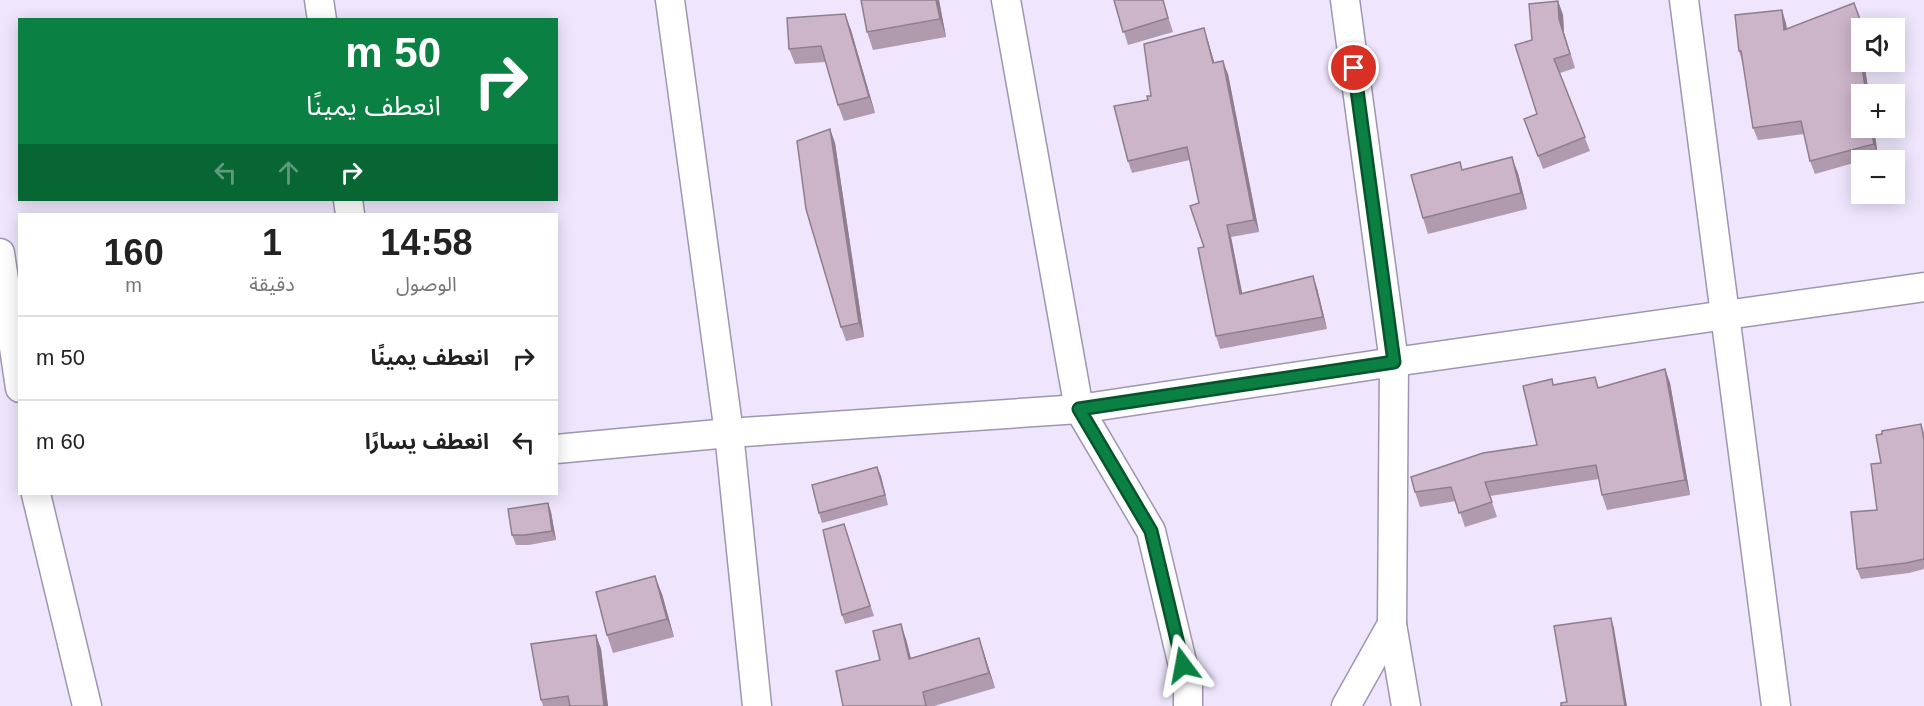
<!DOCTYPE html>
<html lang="ar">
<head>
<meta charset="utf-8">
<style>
  :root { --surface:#fff; --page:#f6f6f6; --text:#222; --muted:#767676; --line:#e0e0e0 }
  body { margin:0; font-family:Arial,"Noto Sans Arabic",sans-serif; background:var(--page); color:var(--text); direction:rtl; height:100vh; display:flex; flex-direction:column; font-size:22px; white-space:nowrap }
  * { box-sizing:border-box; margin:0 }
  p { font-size:20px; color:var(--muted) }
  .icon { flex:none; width:33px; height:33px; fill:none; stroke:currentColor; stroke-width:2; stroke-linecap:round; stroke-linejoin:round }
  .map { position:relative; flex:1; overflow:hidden; direction:ltr }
  .drawer { position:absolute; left:18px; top:213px; width:540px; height:282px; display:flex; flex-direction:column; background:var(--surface); border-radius:0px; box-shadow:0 3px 15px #0003; direction:rtl }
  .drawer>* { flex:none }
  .hud { position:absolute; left:18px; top:18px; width:540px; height:183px; border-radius:0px; box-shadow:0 3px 15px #0003; direction:rtl; background:#0b8043; color:#fff; overflow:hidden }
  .fabs { position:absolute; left:1851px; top:18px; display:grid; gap:12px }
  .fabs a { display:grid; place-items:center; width:54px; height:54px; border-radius:0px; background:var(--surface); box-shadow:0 3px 15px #0003; font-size:30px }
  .pin { position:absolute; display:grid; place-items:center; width:51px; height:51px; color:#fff; margin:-26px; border:3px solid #fff; border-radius:50%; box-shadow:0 2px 6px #0007 }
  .me { position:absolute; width:66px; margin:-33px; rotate:347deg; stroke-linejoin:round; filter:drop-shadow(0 0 4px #0008) }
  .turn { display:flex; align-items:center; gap:21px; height:126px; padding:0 18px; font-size:27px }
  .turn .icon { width:78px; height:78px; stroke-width:2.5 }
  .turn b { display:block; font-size:42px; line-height:51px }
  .lanes { display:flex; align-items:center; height:57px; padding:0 18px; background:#0003; justify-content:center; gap:30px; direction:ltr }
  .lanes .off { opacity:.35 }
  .eta { display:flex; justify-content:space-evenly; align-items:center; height:102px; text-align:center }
  .eta b { font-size:36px; font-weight:600; line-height:42px }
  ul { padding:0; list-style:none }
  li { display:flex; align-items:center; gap:18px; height:84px; padding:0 18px; border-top:2px solid var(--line) }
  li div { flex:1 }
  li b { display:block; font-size:22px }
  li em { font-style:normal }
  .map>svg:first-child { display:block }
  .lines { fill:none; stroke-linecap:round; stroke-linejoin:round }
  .minor-casing { stroke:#a095b0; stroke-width:31 }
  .minor { stroke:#fff; stroke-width:28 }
  .wall { fill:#af9bad }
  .shaded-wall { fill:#8f7e8d }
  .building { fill:#ccb4c9; stroke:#8f7e8d; stroke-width:1.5 }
  .route-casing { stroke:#07532c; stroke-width:15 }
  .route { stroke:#0b8043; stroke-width:10 }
</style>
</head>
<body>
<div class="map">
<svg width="1924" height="706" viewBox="0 0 1924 706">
  <rect width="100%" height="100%" fill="#efe6fd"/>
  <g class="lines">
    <!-- minor casing -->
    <g class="minor-casing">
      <g id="minor">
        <path d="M319,0l3,20"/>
        <path d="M670,0l59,433 28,273"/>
        <path d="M1006,0l73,409 72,122 37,156v19"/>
        <path d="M1345,0l49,362 -2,262 14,82"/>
        <path d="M1684,0l92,706"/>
        <path d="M348,200l2,14"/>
        <path d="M0,253l20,135"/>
        <path d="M556,449l173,-16 350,-24 315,-47 530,-75"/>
        <path d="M36,494l51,212"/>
        <path d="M1346,706l46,-82"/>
      </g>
    </g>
    <!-- minor -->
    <use href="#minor" class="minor"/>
  </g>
  <!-- wall -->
  <g class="wall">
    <path d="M939,0l7,37 -73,13 -6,-18z"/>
    <path d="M1114,0h49l10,32 -45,13z"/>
    <path d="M1558,1l5,14 1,18 11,35 -15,5 30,78 -47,18 -19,-50 13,-5 -5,-74z"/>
    <path d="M845,14l6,16 24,83 -31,8 -6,-16 -12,-43 -31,2 -6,-15z"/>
    <path d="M1786,23l1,6 75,-1v34h2l5,32h-7v34h12l4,28 -63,18 -5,-13 -6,-27 -46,6 -5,-12 -10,-64 -4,-13z"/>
    <path d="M1208,41l6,21 14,12 31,158 -28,5 11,57 75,-6 10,41 -107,20 -4,-13 -17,-133 -9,-43 -58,13 -4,-12 20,-61z"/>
    <path d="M830,129l5,14 29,194 -18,4 -5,-14z"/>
    <path d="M1462,170l56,3 9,36 -99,25 -5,-16z"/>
    <path d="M1665,369l5,14 20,112 -83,15 -5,-15 -3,-16 -109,17 7,21 -32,10 -9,-26 -36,6 -5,-15 122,-47 15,-66 2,6 45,3z"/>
    <path d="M1921,424l3,9v136l-15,4 -48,6 -4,-10 20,-59 5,-76z"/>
    <path d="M877,467l11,38 -66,18 -3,-10z"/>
    <path d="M548,503l3,9 5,28 -27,5h-13l-4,-10z"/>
    <path d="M844,524l30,92 -29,8 -3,-9z"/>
    <path d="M662,594l12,43 -61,16 -6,-18z"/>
    <path d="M596,635l5,14 7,57h-65l-2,-6z"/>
    <path d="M979,638l16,50 -61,18h-91l37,-46 26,-21 5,20z"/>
  </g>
  <!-- shaded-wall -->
  <g class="shaded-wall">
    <path d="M936,0h3l7,37 -6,-18z"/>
    <path d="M1558,1l5,14 1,18 11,35 -16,-49z"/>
    <path d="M1782,10l4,13 2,19 -4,-12z"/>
    <path d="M845,14l6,16 24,83 -6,-16z"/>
    <path d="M1204,28l4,13 10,34 -5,-12z"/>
    <path d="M1857,33l4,13 1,16h2l5,32h-3z"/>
    <path d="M1223,61l5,13 31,158 -5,-12z"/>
    <path d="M1871,128h3l4,28 -4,-12z"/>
    <path d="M830,129l5,14 29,194 -5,-14z"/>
    <path d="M1512,157l6,16 9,36 -6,-16z"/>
    <path d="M1227,225l4,12 14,70 -5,-13z"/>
    <path d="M1313,276l4,12 10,41 -4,-12z"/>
    <path d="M1665,369l5,14 20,112 -5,-15z"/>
    <path d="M877,467l4,9 7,29 -3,-10z"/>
    <path d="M548,503l3,9 5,28 -4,-9z"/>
    <path d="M655,576l7,18 12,43 -7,-18z"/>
    <path d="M1611,618l3,10 13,78h-2z"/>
    <path d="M901,624l5,15 9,35 -6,-15z"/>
    <path d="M596,635l5,14 7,57h-4z"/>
    <path d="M979,638l5,15 11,35 -6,-15z"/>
  </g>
  <!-- building -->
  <g class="building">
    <path d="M861,0h75l4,19 -73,13z"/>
    <path d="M1114,0h49l5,18 -45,14z"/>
    <path d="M1558,1l1,18 11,35 -16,5 31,78 -47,19 -14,-37 13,-5 -22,-69 17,-5 -3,-36z"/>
    <path d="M1854,3l9,25h-1v4l-5,1 9,61h-4v34h9l3,16 -64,17 -9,-40 -48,7 -12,-77h-2l-4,-36 47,-5 2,20z"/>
    <path d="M845,14l24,83 -31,8 -17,-59 -32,3 -2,-31z"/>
    <path d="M1204,28l9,35 10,-2 31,159 -27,5 13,69 73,-18 10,41 -107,19 -18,-88 6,-1 -14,-41 9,-3 -12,-56 -59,14 -14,-55 34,-6 -1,-4h4l-7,-52z"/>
    <path d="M830,129l29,194 -18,4 -35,-118 -9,-68z"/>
    <path d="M1512,157l9,36 -98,25 -12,-43 49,-13 2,8z"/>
    <path d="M1665,369l20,111 -83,15 -6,-30 -111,17 7,20 -33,11 -8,-26 -36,5 -4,-15 72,-24 54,-8 -14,-59 29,-7 1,6 42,-8 3,11z"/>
    <path d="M1921,424l3,16v119l-18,4 -49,6 -6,-57 26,-2 -6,-46 10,-1 -5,-28 6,-1v-3z"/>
    <path d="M877,467l8,28 -66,18 -7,-28z"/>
    <path d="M548,503l4,28 -27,4h-13l-4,-26z"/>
    <path d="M844,524l26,82 -28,9 -19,-85z"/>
    <path d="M655,576l12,43 -60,16 -11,-43z"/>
    <path d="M1611,618l14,88h-64v-3l6,-1 -13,-76z"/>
    <path d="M901,624l8,35 70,-21 10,35 -66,19 3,14h-83l-7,-35 44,-11 -7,-29z"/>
    <path d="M596,635l8,71h-34l-2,-10 -27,4 -10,-56z"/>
  </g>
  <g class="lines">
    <!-- route casing -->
    <g class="route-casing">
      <path id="route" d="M1183,665l-32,-134 -72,-122 315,-47 -40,-294"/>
    </g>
    <!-- route -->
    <use href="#route" class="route"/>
  </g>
</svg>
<div class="fabs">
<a><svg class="icon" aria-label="sound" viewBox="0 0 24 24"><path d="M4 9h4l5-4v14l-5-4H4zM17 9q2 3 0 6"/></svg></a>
<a>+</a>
<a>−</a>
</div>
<div class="pin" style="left:1354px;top:68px;background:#d93025"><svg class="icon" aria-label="arrive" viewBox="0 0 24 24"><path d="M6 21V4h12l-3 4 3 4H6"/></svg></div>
<svg class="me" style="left:1183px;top:665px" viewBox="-20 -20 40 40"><path d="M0-17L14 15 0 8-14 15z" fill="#0b8043" stroke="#fff" stroke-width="4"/></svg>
<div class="hud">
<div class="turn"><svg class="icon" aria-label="right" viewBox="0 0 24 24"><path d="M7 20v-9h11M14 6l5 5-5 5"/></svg><div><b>50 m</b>انعطف يمينًا</div></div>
<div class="lanes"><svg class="icon off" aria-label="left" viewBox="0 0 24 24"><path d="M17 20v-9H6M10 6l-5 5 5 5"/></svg><svg class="icon off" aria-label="ahead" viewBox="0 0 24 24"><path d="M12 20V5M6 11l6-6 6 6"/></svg><svg class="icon" aria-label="right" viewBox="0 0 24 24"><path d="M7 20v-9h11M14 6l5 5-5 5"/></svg></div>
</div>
<section class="drawer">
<div class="eta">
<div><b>14:58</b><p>الوصول</p></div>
<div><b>1</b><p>دقيقة</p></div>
<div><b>160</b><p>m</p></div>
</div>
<ul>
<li><svg class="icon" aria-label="right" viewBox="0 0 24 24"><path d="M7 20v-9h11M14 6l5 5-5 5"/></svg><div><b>انعطف يمينًا</b></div><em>50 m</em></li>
<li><svg class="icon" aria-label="left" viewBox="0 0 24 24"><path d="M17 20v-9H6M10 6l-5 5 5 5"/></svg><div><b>انعطف يسارًا</b></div><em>60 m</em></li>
</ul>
</section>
</div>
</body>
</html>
